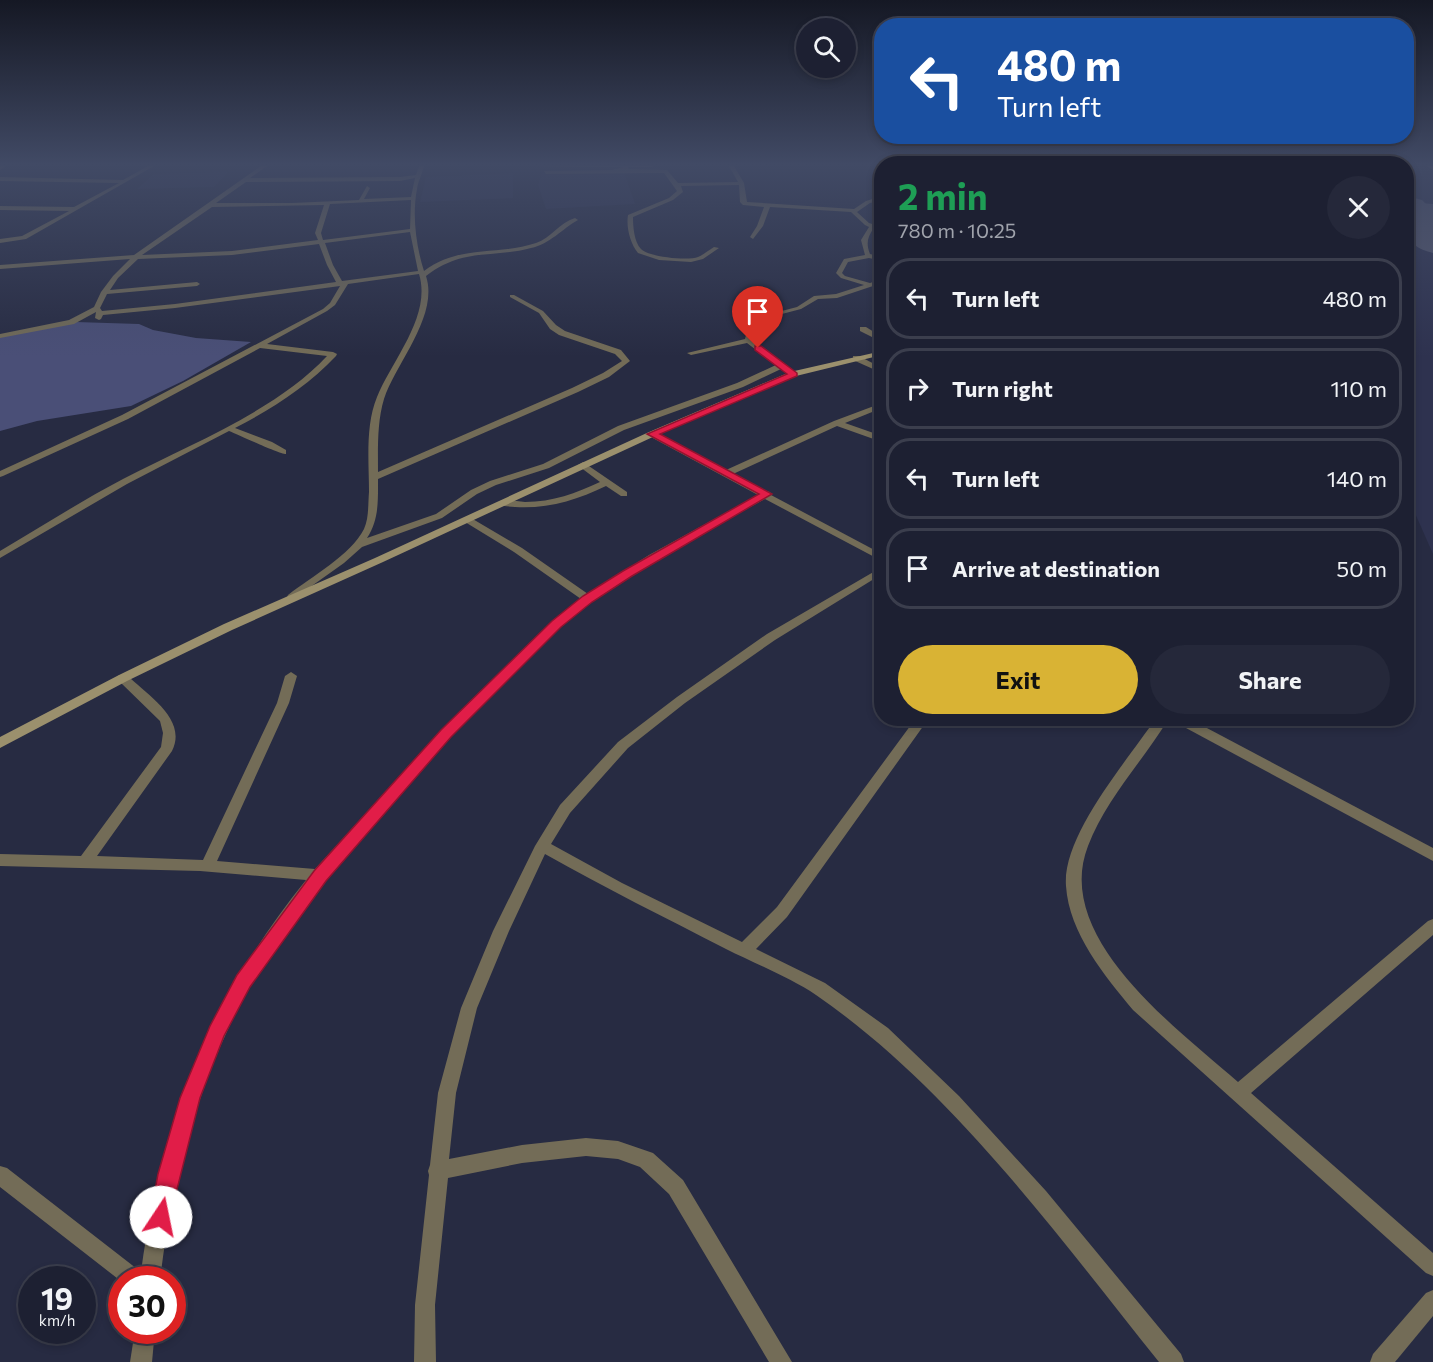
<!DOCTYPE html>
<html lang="en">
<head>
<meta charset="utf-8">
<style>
  :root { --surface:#1d2032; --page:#25283a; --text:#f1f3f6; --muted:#a0a3ac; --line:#3b3e4d; --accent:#d9b334 }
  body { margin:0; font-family:Commissioner,sans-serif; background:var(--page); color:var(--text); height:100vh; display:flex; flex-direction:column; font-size:22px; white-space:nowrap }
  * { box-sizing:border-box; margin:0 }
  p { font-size:20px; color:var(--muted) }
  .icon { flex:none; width:33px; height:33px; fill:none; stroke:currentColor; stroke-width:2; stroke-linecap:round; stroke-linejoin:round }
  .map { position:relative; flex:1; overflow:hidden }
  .panel { position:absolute; left:874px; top:156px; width:540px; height:570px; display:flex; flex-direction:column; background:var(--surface); border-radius:24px; box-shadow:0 3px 9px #0003,0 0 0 2px var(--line) }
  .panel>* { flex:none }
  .guide { position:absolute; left:874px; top:18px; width:540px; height:126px; border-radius:24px; box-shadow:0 3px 9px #0003,0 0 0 2px var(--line); background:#1a4fa0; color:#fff; overflow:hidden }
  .fabs { position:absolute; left:796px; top:18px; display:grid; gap:12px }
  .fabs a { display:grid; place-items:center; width:60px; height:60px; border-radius:50%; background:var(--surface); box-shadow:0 3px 9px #0003,0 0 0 2px var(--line); font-size:30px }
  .speed { position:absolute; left:18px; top:1266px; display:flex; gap:12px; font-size:30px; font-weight:700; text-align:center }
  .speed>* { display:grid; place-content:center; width:78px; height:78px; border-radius:50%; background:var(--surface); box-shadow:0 3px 9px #0003,0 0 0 2px var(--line); line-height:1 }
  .speed small { font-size:15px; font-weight:400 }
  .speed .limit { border:9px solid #d22; background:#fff; color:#111 }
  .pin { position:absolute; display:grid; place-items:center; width:51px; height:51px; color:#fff; margin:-62px -26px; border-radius:50% 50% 50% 0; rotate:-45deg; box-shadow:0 0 6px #0007 }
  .pin .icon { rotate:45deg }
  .me { position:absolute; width:66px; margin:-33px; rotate:11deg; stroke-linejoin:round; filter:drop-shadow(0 0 4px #0008) }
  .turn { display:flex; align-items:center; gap:21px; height:126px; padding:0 24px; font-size:27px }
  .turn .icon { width:78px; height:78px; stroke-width:2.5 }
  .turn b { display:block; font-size:42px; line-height:51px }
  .round { display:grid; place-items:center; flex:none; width:63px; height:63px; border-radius:32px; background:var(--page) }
  .summary { display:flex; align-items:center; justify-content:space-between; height:102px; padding:0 24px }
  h1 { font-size:36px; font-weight:700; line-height:45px; color:#1e9e55 }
  .primary-button { display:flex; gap:12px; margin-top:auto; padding:12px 24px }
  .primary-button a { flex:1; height:69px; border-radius:36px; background:var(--accent); color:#111; font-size:24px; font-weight:700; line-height:69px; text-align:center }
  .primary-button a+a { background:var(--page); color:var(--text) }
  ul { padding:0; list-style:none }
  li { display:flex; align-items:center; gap:18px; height:81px; margin:0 12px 9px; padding:0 12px; border:3px solid var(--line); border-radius:24px }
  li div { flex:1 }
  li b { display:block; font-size:22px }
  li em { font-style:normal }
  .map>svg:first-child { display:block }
  .built { fill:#2e324f }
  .green { fill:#4a4f77 }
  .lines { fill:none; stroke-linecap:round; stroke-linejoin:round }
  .taxiway { fill:#56596e; fill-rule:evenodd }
  .runway { fill:#56596e; fill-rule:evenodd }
  .street { fill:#736c57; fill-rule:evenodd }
  .secondary { fill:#9b906d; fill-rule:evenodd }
  .route { fill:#e11d48; stroke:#92132f; stroke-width:1.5 }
</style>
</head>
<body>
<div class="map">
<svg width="1433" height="1362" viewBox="0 0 1433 1362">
  <rect width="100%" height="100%" fill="#272b42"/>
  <!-- built -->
  <g class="built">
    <path d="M1407,166h15l11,4v384l-26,-59z"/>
    <path d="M228,172l-14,15 -77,2 17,-15z"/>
    <path d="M624,172l11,32 -89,5 -8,-24 4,-12z"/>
    <path d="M513,173v25l-93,4 6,-25z"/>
  </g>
  <!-- green -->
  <path class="green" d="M76,322l63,2 14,6 43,8 55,4 -68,39 -52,25 -94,15 -37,10v-94z"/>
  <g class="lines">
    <!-- taxiway -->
    <path class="taxiway" d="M1407,202l26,2v10l-26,-2z"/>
    <!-- runway -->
    <path class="runway" d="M1407,196l15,4 11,11v42c-34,-8 -26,-28 -26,-57z"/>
    <!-- street -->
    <g class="street">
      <path d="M0,166h6l-6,4z"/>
      <path d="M148,166h6l-128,73 -26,4v-4l22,-3 47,-25 -69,-1v-4l74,1 45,-24 -119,-2v-4l123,3z"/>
      <path d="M261,166h6l-17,12 150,-1 16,-2 3,-9h5c-2,8 -6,16 -7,23 -5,26 -1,57 7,82 36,-27 73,-15 112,-28 15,-5 23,-20 39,-25l3,2c-16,9 -28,24 -47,28 -41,11 -67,-1 -105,28 13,40 -30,87 -42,123 -7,23 -6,49 -6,73l194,-84 31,-15 19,-12 -7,-7 -56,-19 -9,-6 -11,-16 -29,-16v-2h4l29,16 13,14 9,6 56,19 9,11 -21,16 -31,15 -200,87c0,22 1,41 -11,59l69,-24 35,-24 19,-9 53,-17 75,-38 119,-43 39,-18 -29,-22 -56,12 -4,-2 58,-14 2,-8 27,-18 23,-6 17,-11 22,-2 28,-9 -23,-7 -5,-5 8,-14 21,-4 -4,-15 8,-13 -4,-2 -14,-13 -81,-5 -7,19 -10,13 -3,-2 7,-11 7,-19 -21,-2 -3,-3 -1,-17 -58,1 2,6 -10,8 -40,17c0,9 1,25 8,32 7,8 47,12 57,8 5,-2 11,-7 16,-10l5,1 -16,11 -12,3 -32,-2 -21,-7c-8,-10 -12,-26 -10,-38l41,-17 8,-7 -13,-18 -118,1 -2,-3 68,-1 15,-4 2,3 38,1 11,13 60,-1 -9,-16h5l10,17 3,19 107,7 12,-8 16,-5v4l-12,3 -13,9 12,11 13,4v4l-8,-3c-7,9 -8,16 -4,26l12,3v4l-13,-3 -21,4 -6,11 3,3 25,7 12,-4v4l-45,15 -19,1 -17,10 -23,6 -25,19 -1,6 44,32v4h-6l-9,-7 -38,18 -119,43 -75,38 -53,17 -19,9 -35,24 -80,29 -18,16 -52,37 -5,-3 1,-2c23,-18 63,-40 76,-66 5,-11 4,-25 5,-37 0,-29 -4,-66 8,-95 15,-37 55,-81 42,-123l-71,10 -13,21 -8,6 -60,33 66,8 4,2 -1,2c-28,30 -64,53 -101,72l37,14 14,8v4c-7,0 -47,-19 -57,-23l-102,53 -127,74v-7c41,-24 81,-50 123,-72 67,-35 153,-68 204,-123l-67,-8 -132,71 -125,57 -3,1v-6l122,-56 201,-106 7,-6 10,-17 -165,22 -72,7 -2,4 -2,1 -4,-2 1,-6 -22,12 -74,14v-4l69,-14 25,-13 7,-15 12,-16 17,-17 -130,10v-4l134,-10zM415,178l-4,19 -47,2 6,-11 -3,-2 -8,14 -67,3h-76l30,-21 154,-1zM411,200l-1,29 -87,11 -2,-7 9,-29zM324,205l-9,28 3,7 -86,11 -90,4 70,-48zM410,232l8,39 -76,10 -9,-16 -8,-22zM319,244l8,21 9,17 -161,22 -73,7 -2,-3 7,-14 90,-8 3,-2 -3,-2 -87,8 8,-12 20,-19 94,-4z"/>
      <path d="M860,327h6l16,10v5l-22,-11z"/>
      <path d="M853,356h6l23,12v5l-29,-13z"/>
      <path d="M882,403v5l-37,15 37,13v6l-45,-16 -104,48 33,17 4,1 1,3 111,59v7l-117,-62c-60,33 -122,64 -177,106 -31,22 -56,50 -83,77 -28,28 -56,56 -82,86 -56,61 -112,121 -157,191 -61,98 -92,207 -106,321h-38v2l-122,-95v-21l7,2 134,104c20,-147 71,-276 165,-392l-106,-9 -200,-5v-12l81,2 80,-109 2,-14 -3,-12 -41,-40 -2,-3 2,-3h8c20,20 61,44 45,76l-75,105 106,4 74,-157 8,-27 6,-4 6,4 -8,27 -72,158 98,8 118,-129 102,-102 46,-39 -67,-47 -49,-30v-4h6l51,30 66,46 61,-39 109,-60 -109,-59v-4h6l71,38 108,-49z"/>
      <path d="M583,462l44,30v4h-6l-15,-10c-29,14 -58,23 -91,21 -7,-1 -13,0 -18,-4 7,-5 19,-2 28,-1 28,0 51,-9 75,-20l-20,-15 -2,-2z"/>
      <path d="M882,567v7l-107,66 -90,63 -57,45 -58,65 -19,31 71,39 120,59 35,-35 139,-189h13l-142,199 -31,32 69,34 63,45 71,68 87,95 135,163 3,8h-25c-102,-127 -208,-274 -343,-367 -25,-17 -62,-32 -90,-46 -60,-31 -121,-61 -181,-95l-36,77 -32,77 -21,85 -7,66 73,-14 64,-7 32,3 35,12 30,27 109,182h-23l-100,-168 -29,-27 -22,-8 -32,-3 -64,7 -74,15 -13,127 1,57h-22l1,-57 14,-130 -1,-4 2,-6 8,-72 23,-85 32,-77 42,-85 25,-41 58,-63 59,-45 90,-63z"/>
      <path d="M1156,718h13c-26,43 -63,81 -81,128 -36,92 90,183 150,236l190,-161 5,-2v16l-182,158 182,160v23l-7,-3 -293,-263c-28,-34 -64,-77 -67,-124 -4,-51 62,-126 90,-168z"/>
      <path d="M1171,718h17l245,130v13l-260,-140z"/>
      <path d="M1433,1290v26l-38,46h-25l3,-8 53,-61z"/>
      <path d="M135,1330h20l-3,32h-22z"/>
    </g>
    <!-- secondary -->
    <g class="secondary">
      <path d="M518,166h135l-2,1z"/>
      <path d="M1427,166h6v4z"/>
      <path d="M882,351v4l-86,21 -141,60 -272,126 -151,68 -105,51 -127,67v-11l119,-62 105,-51 151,-66 274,-126 141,-60z"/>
    </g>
  </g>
  <!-- sky -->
  <linearGradient id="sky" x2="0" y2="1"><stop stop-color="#151824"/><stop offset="0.46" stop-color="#414a65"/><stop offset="1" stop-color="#414a65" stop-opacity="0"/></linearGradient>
  <rect width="1433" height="357" fill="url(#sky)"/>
  <!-- route -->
  <path class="route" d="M755,346h6l36,27v3l-137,58 112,60 -140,82 -40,26 -31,25 -110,110 -125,144 -76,106 -26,49 -24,62 -32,127 -7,3 -8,-3 -3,-8 8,-43 22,-76 30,-72 27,-51 77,-104 127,-141 111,-109 31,-25 40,-25 136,-77 -112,-60 140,-60 -32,-24z"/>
</svg>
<div class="fabs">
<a><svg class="icon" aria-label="search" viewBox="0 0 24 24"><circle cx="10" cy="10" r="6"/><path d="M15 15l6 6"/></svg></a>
</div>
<div class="speed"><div>19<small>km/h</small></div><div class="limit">30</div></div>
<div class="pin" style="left:758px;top:348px;background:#d93025"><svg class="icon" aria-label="arrive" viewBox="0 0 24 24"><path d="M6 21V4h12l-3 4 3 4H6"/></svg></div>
<svg class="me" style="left:161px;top:1217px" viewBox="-20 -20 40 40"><circle r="19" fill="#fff"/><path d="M0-13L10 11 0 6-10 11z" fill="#e11d48"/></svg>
<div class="guide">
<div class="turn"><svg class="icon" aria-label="left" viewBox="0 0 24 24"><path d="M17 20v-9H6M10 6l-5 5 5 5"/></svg><div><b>480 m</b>Turn left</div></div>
</div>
<section class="panel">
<div class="summary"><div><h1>2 min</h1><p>780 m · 10:25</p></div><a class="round"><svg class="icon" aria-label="close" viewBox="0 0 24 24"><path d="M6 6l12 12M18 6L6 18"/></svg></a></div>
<ul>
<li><svg class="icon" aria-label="left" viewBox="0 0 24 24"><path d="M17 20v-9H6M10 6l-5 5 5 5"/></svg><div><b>Turn left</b></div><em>480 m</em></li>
<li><svg class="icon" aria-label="right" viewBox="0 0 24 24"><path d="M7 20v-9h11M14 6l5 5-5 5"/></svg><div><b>Turn right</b></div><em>110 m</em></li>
<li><svg class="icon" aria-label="left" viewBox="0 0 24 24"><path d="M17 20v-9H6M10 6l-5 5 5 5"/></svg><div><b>Turn left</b></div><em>140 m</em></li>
<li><svg class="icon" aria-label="arrive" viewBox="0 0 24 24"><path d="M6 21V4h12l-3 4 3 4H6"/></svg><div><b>Arrive at destination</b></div><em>50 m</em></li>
</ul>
<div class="primary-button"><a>Exit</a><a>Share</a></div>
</section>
</div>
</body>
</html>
